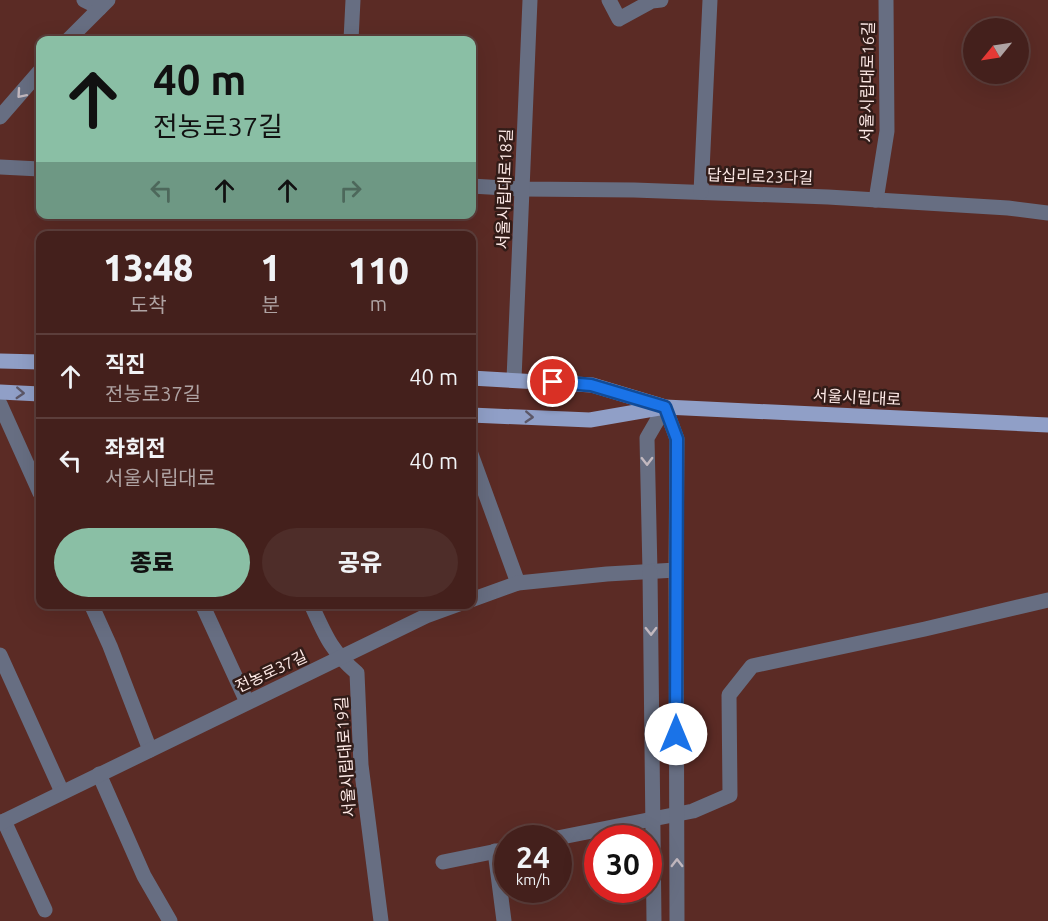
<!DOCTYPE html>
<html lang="ko">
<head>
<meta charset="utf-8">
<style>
  :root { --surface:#44201c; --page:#4e2d29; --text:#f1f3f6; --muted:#afa3a3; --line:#5c3e3b; --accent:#8abfa5 }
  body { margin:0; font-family:Ubuntu,"Noto Sans KR",sans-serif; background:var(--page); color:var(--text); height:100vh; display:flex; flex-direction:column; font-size:22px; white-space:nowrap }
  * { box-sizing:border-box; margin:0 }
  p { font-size:20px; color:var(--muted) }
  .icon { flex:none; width:33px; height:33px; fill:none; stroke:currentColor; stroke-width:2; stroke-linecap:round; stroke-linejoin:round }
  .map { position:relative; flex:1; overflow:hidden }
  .sheet { position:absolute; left:36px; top:231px; width:440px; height:378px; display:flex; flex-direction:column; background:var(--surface); border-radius:12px; box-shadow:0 6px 24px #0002,0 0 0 2px var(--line) }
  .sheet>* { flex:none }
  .hud { position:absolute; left:36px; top:36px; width:440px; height:183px; border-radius:12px; box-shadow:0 6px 24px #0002,0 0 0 2px var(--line); background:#8abfa5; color:#111; overflow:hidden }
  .needle { width:39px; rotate:240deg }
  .controls { position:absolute; left:963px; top:18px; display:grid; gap:12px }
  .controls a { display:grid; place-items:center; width:66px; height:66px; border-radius:50%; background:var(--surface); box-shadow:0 6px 24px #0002,0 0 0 2px var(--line); font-size:30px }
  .speed { position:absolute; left:494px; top:825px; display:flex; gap:12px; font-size:30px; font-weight:700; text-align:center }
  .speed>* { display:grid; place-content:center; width:78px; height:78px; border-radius:50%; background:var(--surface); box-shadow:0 6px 24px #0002,0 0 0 2px var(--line); line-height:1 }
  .speed small { font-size:15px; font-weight:400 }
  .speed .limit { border:9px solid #d22; background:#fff; color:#111 }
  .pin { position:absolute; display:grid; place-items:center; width:51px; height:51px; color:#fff; margin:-26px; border:3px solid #fff; border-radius:50%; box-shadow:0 2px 6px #0007 }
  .me { position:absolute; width:66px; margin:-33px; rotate:0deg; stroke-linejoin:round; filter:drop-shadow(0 0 4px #0008) }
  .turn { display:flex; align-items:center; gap:21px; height:126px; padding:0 18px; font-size:27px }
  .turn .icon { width:78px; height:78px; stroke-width:2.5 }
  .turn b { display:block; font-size:42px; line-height:51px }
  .lanes { display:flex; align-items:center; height:57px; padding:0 18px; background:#0003; justify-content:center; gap:30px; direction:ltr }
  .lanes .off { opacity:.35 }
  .eta { display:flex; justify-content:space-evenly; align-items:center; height:102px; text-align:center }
  .eta b { font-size:36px; font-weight:800; line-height:42px }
  .action { display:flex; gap:12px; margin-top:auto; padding:12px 18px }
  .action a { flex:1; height:69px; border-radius:36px; background:var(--accent); color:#111; font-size:24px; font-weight:800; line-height:69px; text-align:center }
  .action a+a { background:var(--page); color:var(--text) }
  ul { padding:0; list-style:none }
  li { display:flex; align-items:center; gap:18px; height:84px; padding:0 18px; border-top:2px solid var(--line) }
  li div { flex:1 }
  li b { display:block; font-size:22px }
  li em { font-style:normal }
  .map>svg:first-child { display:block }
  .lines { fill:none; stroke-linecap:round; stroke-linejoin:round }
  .minor { stroke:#676e82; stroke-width:15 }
  .major { stroke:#909fc7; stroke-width:15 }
  .minor-bridge { stroke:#676e82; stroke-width:15 }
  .oneway { stroke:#c2b8bf }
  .oneway2 { stroke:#5c5767 }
  .route-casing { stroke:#114b97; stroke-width:15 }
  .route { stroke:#1a73e8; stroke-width:10 }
  .labels { text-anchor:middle; stroke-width:5; stroke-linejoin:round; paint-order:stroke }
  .street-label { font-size:16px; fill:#feeae7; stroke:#321c18 }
</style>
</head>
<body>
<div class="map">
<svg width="1048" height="921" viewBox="0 0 1048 921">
  <rect width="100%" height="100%" fill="#5b2b25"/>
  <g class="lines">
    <!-- minor -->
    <g class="minor">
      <path d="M84,0l16,8"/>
      <path d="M609,0l10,19 33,-18 9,-1"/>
      <path d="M68,40l40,-40"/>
      <path d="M351,40l2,-40"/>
      <path d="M0,117l40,-46"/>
      <path d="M0,167l40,2"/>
      <path d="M471,186l51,3 112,1 194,7 180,11 40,5"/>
      <path d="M701,192l9,-192"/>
      <path d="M876,200l11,-69 -1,-131"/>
      <path d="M514,379l16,-379"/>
      <path d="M0,404l40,89"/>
      <path d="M471,454l47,129"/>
      <path d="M650,572l-3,-134 18,-31"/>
      <path d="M471,600l47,-17 89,-9 69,-4 1,-131 -12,-32"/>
      <path d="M91,604l19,42 40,104"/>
      <path d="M202,604l45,98"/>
      <path d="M311,604c14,31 20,47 46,69l4,92 20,156"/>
      <path d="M0,655l62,137"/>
      <path d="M99,774l45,102 26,45"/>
      <path d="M4,821l41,89"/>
      <path d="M0,823l426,-207 33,-12"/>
      <path d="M557,838l136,-27 37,-16 -1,-100 23,-29 173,-37 123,-29"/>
      <path d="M495,851l9,70"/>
      <path d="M443,862l64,-13"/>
    </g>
    <!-- major -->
    <g class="major">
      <path d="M0,361l40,1"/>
      <path d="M471,378l121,7 70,21"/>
      <path d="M0,392l40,2"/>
      <path d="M471,415l119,5 75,-13 383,18"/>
    </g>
    <!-- minor-bridge -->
    <g class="minor-bridge">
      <path d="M676,570l1,351"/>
      <path d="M650,572l4,349"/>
    </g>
  </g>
  <!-- one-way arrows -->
  <defs><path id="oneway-chevron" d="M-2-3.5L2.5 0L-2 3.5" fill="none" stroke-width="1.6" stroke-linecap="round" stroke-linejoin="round" transform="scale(1.5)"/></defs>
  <g class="oneway">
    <use href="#oneway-chevron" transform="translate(21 94) rotate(131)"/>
    <use href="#oneway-chevron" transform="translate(647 461) rotate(89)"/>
    <use href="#oneway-chevron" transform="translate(651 631) rotate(89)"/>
    <use href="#oneway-chevron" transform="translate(677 863) rotate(-90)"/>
  </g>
  <g class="oneway2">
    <use href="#oneway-chevron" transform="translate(20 393) rotate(3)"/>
    <use href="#oneway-chevron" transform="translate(529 417) rotate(3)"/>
  </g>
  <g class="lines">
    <!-- route casing -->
    <g class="route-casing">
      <path id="route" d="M553,382l38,3 74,22 12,32 -1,295"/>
    </g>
    <!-- route -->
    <use href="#route" class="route"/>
  </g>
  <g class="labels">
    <!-- street labels -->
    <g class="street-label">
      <text transform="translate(867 82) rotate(-89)" y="6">서울시립대로16길</text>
      <text transform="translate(760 176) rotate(2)" y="6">답십리로23다길</text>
      <text transform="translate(504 189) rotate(-88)" y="6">서울시립대로18길</text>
      <text transform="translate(857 397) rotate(3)" y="6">서울시립대로</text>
      <text transform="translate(271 671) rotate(-25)" y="6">전농로37길</text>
      <text transform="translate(345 757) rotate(-94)" y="6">서울시립대로19길</text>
    </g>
  </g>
</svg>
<div class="controls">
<a><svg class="needle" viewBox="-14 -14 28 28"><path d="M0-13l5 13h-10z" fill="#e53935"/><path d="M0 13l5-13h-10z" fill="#afa3a3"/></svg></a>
</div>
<div class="speed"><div>24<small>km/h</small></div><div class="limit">30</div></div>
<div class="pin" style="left:553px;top:382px;background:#d93025"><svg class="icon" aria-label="arrive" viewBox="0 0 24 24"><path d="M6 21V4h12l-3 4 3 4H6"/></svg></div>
<svg class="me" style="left:676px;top:734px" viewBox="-20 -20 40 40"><circle r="19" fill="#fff"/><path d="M0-13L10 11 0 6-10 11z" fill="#1a73e8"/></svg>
<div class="hud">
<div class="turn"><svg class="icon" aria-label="ahead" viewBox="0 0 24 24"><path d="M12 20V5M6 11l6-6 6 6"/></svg><div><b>40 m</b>전농로37길</div></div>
<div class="lanes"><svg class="icon off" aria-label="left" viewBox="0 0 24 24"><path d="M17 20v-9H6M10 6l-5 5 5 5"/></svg><svg class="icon" aria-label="ahead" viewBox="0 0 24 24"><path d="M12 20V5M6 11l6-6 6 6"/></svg><svg class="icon" aria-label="ahead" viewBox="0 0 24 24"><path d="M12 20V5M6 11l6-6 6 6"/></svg><svg class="icon off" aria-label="right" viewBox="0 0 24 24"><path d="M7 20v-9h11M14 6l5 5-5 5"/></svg></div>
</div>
<section class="sheet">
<div class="eta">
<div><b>13:48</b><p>도착</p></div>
<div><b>1</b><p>분</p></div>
<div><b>110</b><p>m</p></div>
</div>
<ul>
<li><svg class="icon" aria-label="ahead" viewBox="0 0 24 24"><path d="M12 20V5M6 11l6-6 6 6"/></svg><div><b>직진</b><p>전농로37길</p></div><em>40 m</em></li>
<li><svg class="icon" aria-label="left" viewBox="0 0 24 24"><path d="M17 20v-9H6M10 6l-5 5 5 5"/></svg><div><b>좌회전</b><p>서울시립대로</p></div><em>40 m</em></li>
</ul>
<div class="action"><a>종료</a><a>공유</a></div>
</section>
</div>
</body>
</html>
